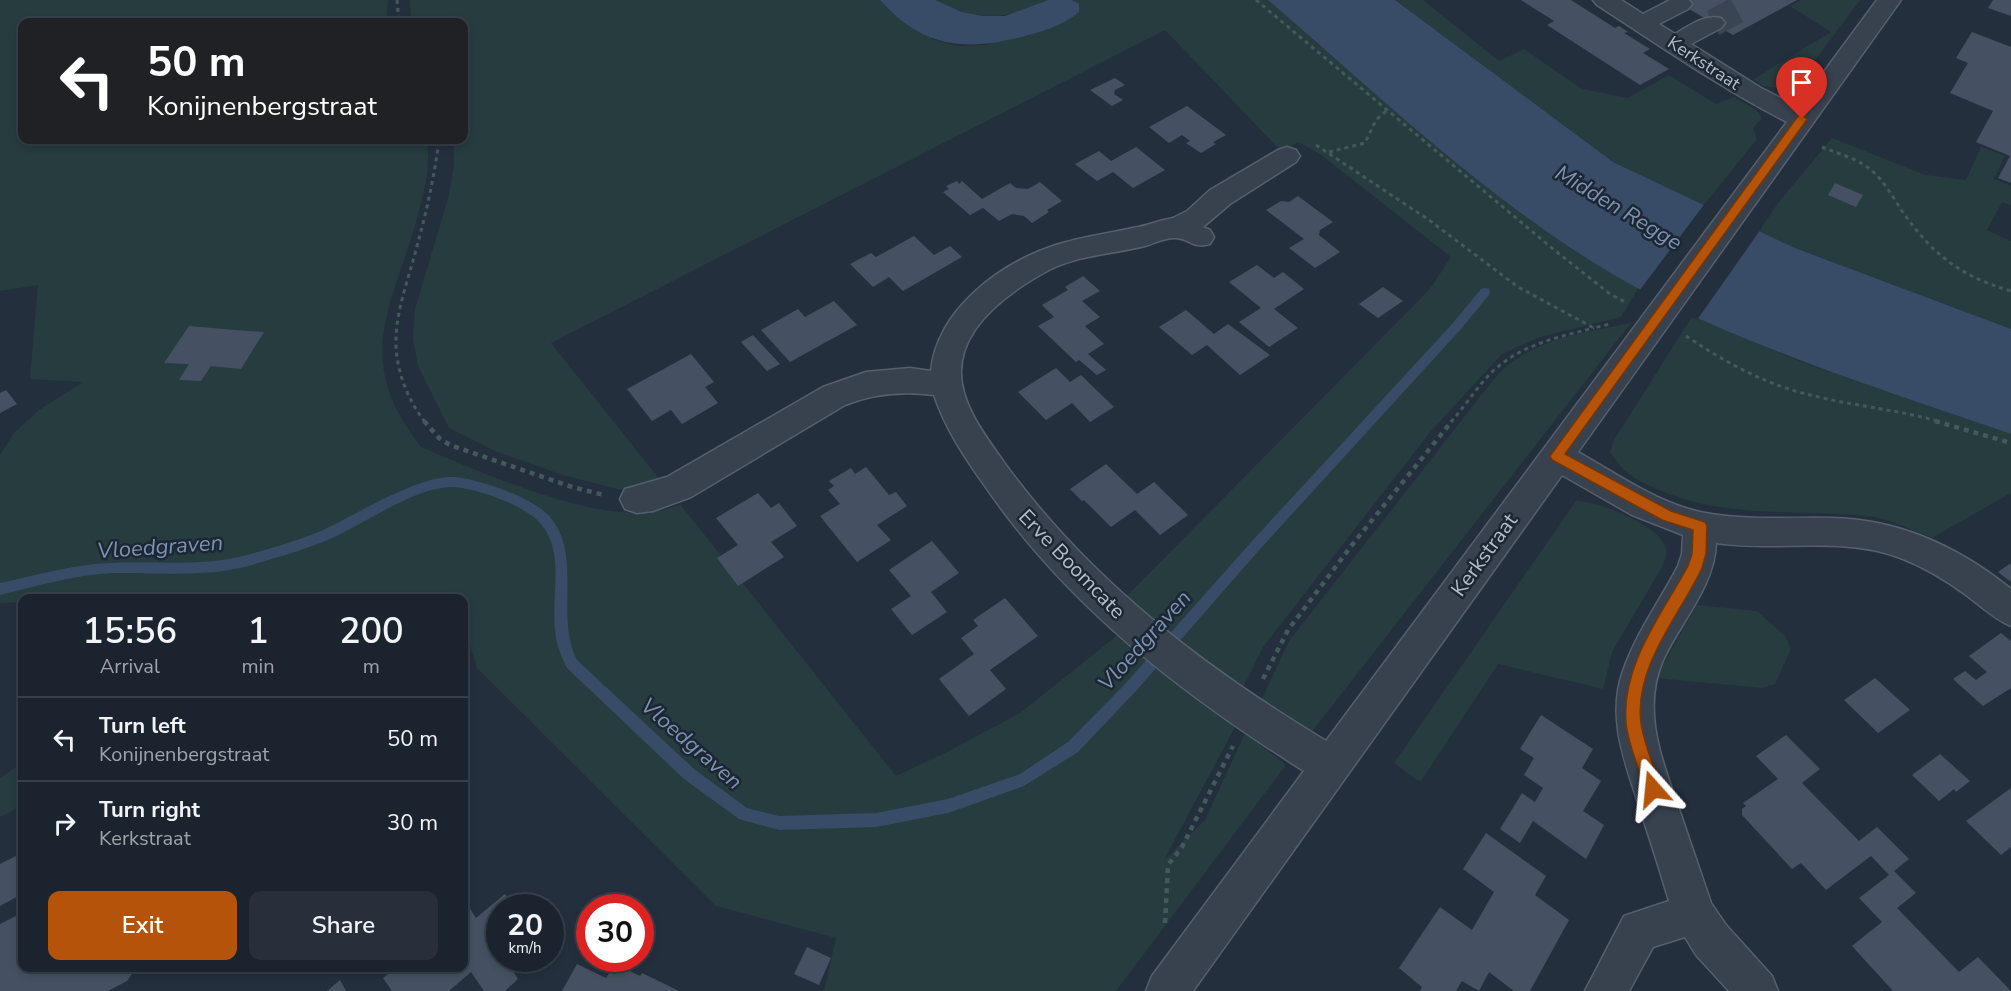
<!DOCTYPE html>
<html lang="en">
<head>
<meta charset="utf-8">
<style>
  :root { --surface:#1b232e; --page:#282f3a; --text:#f1f3f6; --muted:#a0a4aa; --line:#39404a; --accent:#b45309 }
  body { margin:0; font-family:"Nunito Sans",sans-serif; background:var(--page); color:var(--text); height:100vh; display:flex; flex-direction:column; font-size:22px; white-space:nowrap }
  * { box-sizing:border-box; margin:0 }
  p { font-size:20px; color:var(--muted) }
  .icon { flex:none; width:33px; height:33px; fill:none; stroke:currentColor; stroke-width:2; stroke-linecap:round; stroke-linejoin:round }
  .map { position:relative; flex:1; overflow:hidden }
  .sheet { position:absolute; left:18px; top:594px; width:450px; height:378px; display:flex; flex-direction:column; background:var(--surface); border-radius:12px; box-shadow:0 3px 9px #0003,0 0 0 2px var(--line) }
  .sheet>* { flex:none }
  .hud { position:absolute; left:18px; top:18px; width:450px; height:126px; border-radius:12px; box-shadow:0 3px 9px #0003,0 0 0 2px var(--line); background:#202124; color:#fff; overflow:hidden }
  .speed { position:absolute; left:486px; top:894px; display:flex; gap:12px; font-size:30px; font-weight:700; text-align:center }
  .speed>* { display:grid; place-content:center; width:78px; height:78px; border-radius:50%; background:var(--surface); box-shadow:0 3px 9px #0003,0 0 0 2px var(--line); line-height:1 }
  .speed small { font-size:15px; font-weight:400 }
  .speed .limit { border:9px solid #d22; background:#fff; color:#111 }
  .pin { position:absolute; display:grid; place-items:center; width:51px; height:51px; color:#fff; margin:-62px -26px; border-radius:50% 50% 50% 0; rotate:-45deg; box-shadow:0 0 6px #0007 }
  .pin .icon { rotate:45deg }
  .me { position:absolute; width:66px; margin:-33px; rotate:342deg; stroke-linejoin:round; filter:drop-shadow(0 0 4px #0008) }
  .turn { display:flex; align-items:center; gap:21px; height:126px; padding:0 30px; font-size:27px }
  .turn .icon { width:78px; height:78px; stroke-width:2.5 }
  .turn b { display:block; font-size:42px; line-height:51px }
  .eta { display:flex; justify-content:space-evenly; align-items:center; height:102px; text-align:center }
  .eta b { font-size:36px; font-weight:600; line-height:42px }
  .cta { display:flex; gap:12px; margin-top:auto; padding:12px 30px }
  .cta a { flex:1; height:69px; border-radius:12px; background:var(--accent); color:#fff; font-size:24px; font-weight:600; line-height:69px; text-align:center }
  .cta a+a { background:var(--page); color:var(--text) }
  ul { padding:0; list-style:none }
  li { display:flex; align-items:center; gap:18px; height:84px; padding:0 30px; border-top:2px solid var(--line) }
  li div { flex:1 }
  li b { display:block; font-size:22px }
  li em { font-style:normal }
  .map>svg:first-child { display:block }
  .green { fill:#263c3f }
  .water { fill:#394c67 }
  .pier { fill:#242f3e }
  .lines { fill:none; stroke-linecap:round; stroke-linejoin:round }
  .stream { fill:#394c67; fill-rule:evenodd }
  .building { fill:#455162 }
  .minor-tunnel { stroke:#3a4453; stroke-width:27; stroke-dasharray:27 14; stroke-linecap:butt }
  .minor-casing { stroke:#565f6c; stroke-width:3 }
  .path-far1 { stroke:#44595c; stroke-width:3; stroke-dasharray:4 4; stroke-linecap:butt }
  .path { stroke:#44595c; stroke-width:4.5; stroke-dasharray:5 5; stroke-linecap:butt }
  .minor { fill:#38414e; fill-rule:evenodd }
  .route { fill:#b45309; stroke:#753606; stroke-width:1.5 }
  .labels { text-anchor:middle; stroke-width:5; stroke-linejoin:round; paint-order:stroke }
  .far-street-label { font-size:18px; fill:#b4bcc9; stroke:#1d2633 }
  .street-label { font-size:21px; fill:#b4bcc9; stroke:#1d2633 }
  .water-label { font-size:22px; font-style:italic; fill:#7c92b1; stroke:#1d2633 }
</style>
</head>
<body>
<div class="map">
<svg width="2011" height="991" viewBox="0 0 2011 991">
  <rect width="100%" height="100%" fill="#242f3e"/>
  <!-- green -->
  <g class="green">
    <path d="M0,0h388l-2,22h-364v118h404c5,20 0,42 -5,63 -23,98 -74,150 0,244 61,25 197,89 259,57l216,272 51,-24 73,-39 99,-79 116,93 -71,133 41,-40 40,-87 41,32 -170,226h-292l12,-53 -120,-32 -239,-238 -13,-42v-28h-9l-1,-2 -6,2h-426v4l-22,1v-148l14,-22 25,-23 44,-28 -53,-3 8,-94 -38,6z"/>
    <path d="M410,0h470l8,9 46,31 23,6 28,-1 94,-41 -7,-4h196c118,102 235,210 371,287l-18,30 -81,20 -38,17 -71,77 -168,216 -22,45 -115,-95 303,-307 22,-33 -131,-103 -22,-12 -16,10 -117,-122 -614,313 110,138 -30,10 -14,-2 -51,-13 -69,-24 -48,-24 -31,-62 -5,-27 2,-30 34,-114 5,-29v-26h10v-118h-53z"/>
    <path d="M935,0h113c-9,3 -17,8 -26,11 -28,10 -61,4 -87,-11z"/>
    <path d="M1395,0h28l76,61 25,-12 58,40 46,9 41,-23 47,29 18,-7 22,13 6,8 -9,10 4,11 -53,66 -91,-43z"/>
    <path d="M1801,0h59l-57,76 -11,3 -7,10 -22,-3 -9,-7 77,-47 -41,-26z"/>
    <path d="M1832,138l93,37 41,5 15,-33 24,9 -11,23 17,7v19l-9,-3 -15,28 24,11v88l-216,-81 -36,-17 19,-28z"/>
    <path d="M1693,315l100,44 218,75v59l-79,45c-20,-8 -44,-20 -65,-22 -71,-7 -141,3 -208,-26 -24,-11 -34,-15 -49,-38l4,-12z"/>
    <path d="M1631,323l-324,415 -48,-33 30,-64 208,-266c40,-38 82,-41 134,-52z"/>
    <path d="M1576,501c21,-1 80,24 88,43 4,8 2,15 -2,23l-50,85 -9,37 -105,-25 -77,117 -4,-1 -23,-17z"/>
    <path d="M1697,605l60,6 28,25 6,13 -16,35 -13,4 -106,-10z"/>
    <path d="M22,763v43l-22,11v-39z"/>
  </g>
  <!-- water -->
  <g class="water">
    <path d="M880,0h55l27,12 21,4h22l43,-16h24l7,4v8c-15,13 -35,19 -54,24 -60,16 -102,12 -145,-36z"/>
    <path d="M1268,0h127l218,162 182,86 216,81v105c-113,-39 -227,-75 -335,-126 -154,-74 -280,-198 -408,-308z"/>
  </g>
  <!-- pier -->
  <path class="pier" d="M1706,202l55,27 -64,91 -58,-29z"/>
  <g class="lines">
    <!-- stream -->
    <path class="stream" d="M1485,288l4,1 1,3 -1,3 -28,34 -200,219 -125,143 -58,61 -54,34 -76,27 -72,14 -97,3 -40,-11 -55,-40 -117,-111c-6,-12 -11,-24 -12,-38 -4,-34 10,-78 -14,-106 -14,-18 -69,-38 -91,-37 -36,1 -86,37 -120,52 -26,11 -55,19 -82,27 -45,12 -91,6 -136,7 -38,2 -75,13 -112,22v-12c37,-8 74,-19 111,-20 46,-2 92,4 136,-8 25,-7 54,-15 78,-26 34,-16 88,-50 124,-52 24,-1 85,21 100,39 35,39 5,99 28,144l117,109 53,39 32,8 97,-3 72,-14 72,-25 48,-32 58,-59 127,-143 200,-217 28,-34z"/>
  </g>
  <!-- building -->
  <g class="building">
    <path d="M1521,0h50l44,28 4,-2 9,6 -4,1 26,16 -7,4 26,16 -29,16 -93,-60 7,-4z"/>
    <path d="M1674,0h123l-64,35z"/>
    <path d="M1993,0h18v16l-23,-8z"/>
    <path d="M1972,32l39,15v136l-13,-5 12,-22 -34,-14 17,-31 -43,-18 18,-30 -12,-5z"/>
    <path d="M1115,78l10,7 -10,5 -1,4 9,6 -11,6 -22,-16z"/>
    <path d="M1187,106l39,29 -13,7 3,2 -15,9 -15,-10 4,-2 -8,-6 -13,8 -20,-16z"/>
    <path d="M1136,147l29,23 -32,18 -20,-16 -16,9 -22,-17 24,-13 12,10z"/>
    <path d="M957,181l2,3 3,-3 20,18 28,-16 6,5 12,1 12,-7 22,19 -15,9 2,2 -17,11 -8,-7 -12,-2 -13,7 -16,-13 -13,7 -27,-23 6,-3 -3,-3z"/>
    <path d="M1835,183l28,12 -7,12 -28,-12z"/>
    <path d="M1298,196l35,26 -13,8 -1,5 21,17 -25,16 -26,-20 15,-9 -38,-29 15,-9 8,1z"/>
    <path d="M914,236l20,19 16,-9 12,11 -59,34 -14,-14 -16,10 -23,-23 21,-11 5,4z"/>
    <path d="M1257,265l17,13 9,-6 21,17 -30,20 24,19 -29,19 -30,-25 22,-14 -32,-26z"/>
    <path d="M1083,276l17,15 -18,10 18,16 -15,9 19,18 -16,10 18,16 -9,5 -18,-15 -3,2 -38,-36 16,-9 -12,-12 26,-15 -3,-3z"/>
    <path d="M1383,287l20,14 -25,17 -19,-14z"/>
    <path d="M834,301l23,24 -67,37 -29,-32 37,-21 7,8z"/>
    <path d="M1186,310l28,24 14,-10 42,31 -30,20 -33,-30 -15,10 -33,-28z"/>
    <path d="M189,326l46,4 29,2 -23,37 -30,-3 -10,15 -22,-1 10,-16 -25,-1z"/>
    <path d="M753,335l11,12 16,17 -13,7 -26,-29z"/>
    <path d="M691,354l23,28 -9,5 13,16 -36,21 -11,-14 -19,11 -25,-32z"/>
    <path d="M1056,368l14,14 11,-7 33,32 -24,15 -18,-19 -26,17 -28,-28z"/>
    <path d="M6,390l11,14 -17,9v-20z"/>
    <path d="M1106,464l31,30 17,-12 34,33 -28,20 -25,-25 -24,17 -27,-27 -2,1 -12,-12z"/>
    <path d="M866,467l23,28 7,-3 11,14 -30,19 14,15 -34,22 -37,-46 20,-12 -12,-14 6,-4 -5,-5 22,-13 4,6z"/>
    <path d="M758,493l13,15 8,-5 18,23 -26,16 13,15 -46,29 -21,-28 21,-13 -22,-27z"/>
    <path d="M932,541l27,32 -28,19 16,20 -35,23 -21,-26 20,-13 -22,-26z"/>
    <path d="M2011,563v19l-13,-10z"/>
    <path d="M1005,598l33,38 -48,34 16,19 -37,27 -30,-37 35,-25 -13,-16 17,-12 -5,-6z"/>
    <path d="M2001,633l10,8v47l-28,18 -30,-27 12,-8 11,9 11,-8 -18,-16z"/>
    <path d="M1875,678l35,32 -32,23 -34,-33z"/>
    <path d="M1541,715l52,34 -11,19 19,13 -18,30 21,14 -18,34 -53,-38 -13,22 -20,-14 22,-36 13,9 8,-14 -19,-13 10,-17 -14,-9z"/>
    <path d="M1786,735l34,34 -18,14 57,58 18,-14 32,32 -15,12 22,22 -19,15 62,64 19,-15 33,34h-118l-41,-45 30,-24 -23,-24 30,-23 -18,-19 -45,34 -25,-27 -9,6 -50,-54v-6l4,-3 -3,-3 35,-24 -22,-23z"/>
    <path d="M1940,754l30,27 -14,11 -2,-3 -15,12 -27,-26z"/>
    <path d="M2011,788v59l-10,8 -35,-34z"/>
    <path d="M1486,833l60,43 -11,19 34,25 -39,71h-16l-25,-19 -10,19 -17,-10 -6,10h-36l2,-4 -23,-19 41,-61 32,23 22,-38 -31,-23z"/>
    <path d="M22,853v41l-22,12v-42z"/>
    <path d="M505,894l5,7 9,-7 11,14h-30v50h22l-11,10 7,11 -13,12h-21l-13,-19 -22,19h-57l-9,-13 12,-10h69v-57l5,-4 7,11z"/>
    <path d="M20,914l2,1v53h114l-9,13 -19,10h-108v-67z"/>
    <path d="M807,947l24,11 -12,27 -25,-11z"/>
    <path d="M577,964l29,14 9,-14 25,12 2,-3 37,18h-117z"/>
    <path d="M340,980l6,11h-19z"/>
  </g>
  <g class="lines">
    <!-- minor-tunnel -->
    <path class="minor-tunnel" d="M1713,23l26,-14"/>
    <!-- minor casing -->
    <g class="minor-casing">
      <path id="minor" d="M1593,0h28l22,14 27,-14h19l3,4 -4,5 -29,15 16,10c14,-8 29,-20 46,-16l4,5 -4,5 -30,16 70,44 37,19 79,-107h24l-323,452c39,22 78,50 122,60 44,9 89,5 132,6 67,1 128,30 179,71v37c-17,-7 -30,-20 -45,-31 -20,-15 -44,-29 -68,-38 -58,-21 -122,-5 -182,-14 -1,42 -35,79 -52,115 -24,52 -1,104 16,154 10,30 21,61 31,91l15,22 46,51 6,15h-49l-33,-36 -11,-18 -32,10 -24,44h-44l39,-75 45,-15c-9,-31 -19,-61 -29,-92 -14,-44 -34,-91 -17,-138 13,-38 37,-70 55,-105l4,-12 1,-19 -51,-20 -70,-40 -369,516h-47l6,-15 152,-205c-122,-77 -237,-165 -319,-285 -20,-28 -40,-58 -51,-91 -31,-4 -59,-2 -89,10l-154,92 -38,14 -16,2 -12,-4 -5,-10 5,-10 42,-12 156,-90 43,-15 44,-4 21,3c6,-61 68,-107 122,-125 26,-9 53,-12 80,-18 14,-2 27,-8 40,-10l14,-7 23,-21 68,-40 9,-3 9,3 4,6 -4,6 -66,42 -27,23 7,3 4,7 -4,7c-18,5 -19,-5 -34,-6 -10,-1 -21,5 -31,8 -32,8 -66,9 -96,24 -37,20 -88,55 -88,102 0,33 24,63 42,89 85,118 199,205 323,280l461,-619c-67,-34 -128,-77 -190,-117z"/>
    </g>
    <!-- path-far1 -->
    <g class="path-far1">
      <path d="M397,0l2,22"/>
      <path d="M1256,0l297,249 57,45 17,9"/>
      <path d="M1316,145l113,75 89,67 76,41 16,-4"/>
      <path d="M1822,147c14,6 30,10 42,18 17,10 28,31 38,46 31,44 58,65 109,80"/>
      <path d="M1329,152l36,-9 11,-23 10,-9"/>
      <path d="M1686,336c33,22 67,42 106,54 49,15 100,18 149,32"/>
      <path d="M425,422c-16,-20 -28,-49 -29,-76 -1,-30 10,-60 18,-89 11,-39 20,-77 25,-117"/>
      <path d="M1451,422c14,-16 26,-35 41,-50 28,-27 66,-35 102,-44"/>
    </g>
    <!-- path -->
    <g class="path">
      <path d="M424,421l15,17 11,7 122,42 32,8"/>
      <path d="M1935,421l76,22"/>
      <path d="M1263,679l25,-49 64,-85 100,-124"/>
      <path d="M1165,923l3,-58 14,-18 51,-101"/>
    </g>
    <!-- minor -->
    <use href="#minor" class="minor"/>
  </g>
  <!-- route -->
  <path class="route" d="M1802,115l5,4 -1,2 -241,333 106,57 34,11 2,4 -1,28 -4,14c-23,49 -68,98 -61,155 3,22 14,45 20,66l-2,6 -6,2 -6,-2 -2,-6c-6,-21 -17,-45 -19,-66 -5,-58 36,-109 62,-157l4,-12 1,-24 -31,-10 -110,-60 -2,-4 248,-340z"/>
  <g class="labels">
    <!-- far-street labels -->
    <g class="far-street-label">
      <text transform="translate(1704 63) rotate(33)" y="6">Kerkstraat</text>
    </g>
    <!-- street labels -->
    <g class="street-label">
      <text transform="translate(1484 555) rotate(-54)" y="7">Kerkstraat</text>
      <text transform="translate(1072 564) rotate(46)" y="7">Erve Boomcate</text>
    </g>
    <!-- water labels -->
    <g class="water-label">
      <text transform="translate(1619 207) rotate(31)" y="8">Midden Regge</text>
      <text transform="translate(160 546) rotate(-4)" y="8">Vloedgraven</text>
      <text transform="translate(1144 640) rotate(-48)" y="8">Vloedgraven</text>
      <text transform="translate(692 743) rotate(41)" y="8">Vloedgraven</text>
    </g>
  </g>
</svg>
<div class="speed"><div>20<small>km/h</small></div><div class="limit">30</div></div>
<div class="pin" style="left:1802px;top:119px;background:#d93025"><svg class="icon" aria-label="arrive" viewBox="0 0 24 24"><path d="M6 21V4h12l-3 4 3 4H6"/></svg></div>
<svg class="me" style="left:1653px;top:789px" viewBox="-20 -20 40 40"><path d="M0-17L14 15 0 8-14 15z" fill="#b45309" stroke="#fff" stroke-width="4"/></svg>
<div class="hud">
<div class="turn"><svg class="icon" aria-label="left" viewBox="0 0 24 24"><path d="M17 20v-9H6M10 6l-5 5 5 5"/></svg><div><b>50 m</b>Konijnenbergstraat</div></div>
</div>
<section class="sheet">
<div class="eta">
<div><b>15:56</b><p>Arrival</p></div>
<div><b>1</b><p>min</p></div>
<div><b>200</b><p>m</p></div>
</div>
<ul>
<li><svg class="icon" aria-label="left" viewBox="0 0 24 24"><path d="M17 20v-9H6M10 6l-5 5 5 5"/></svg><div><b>Turn left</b><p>Konijnenbergstraat</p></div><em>50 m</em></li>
<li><svg class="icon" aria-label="right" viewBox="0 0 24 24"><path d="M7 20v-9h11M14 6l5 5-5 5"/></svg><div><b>Turn right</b><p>Kerkstraat</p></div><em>30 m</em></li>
</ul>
<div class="cta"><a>Exit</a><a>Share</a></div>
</section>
</div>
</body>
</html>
